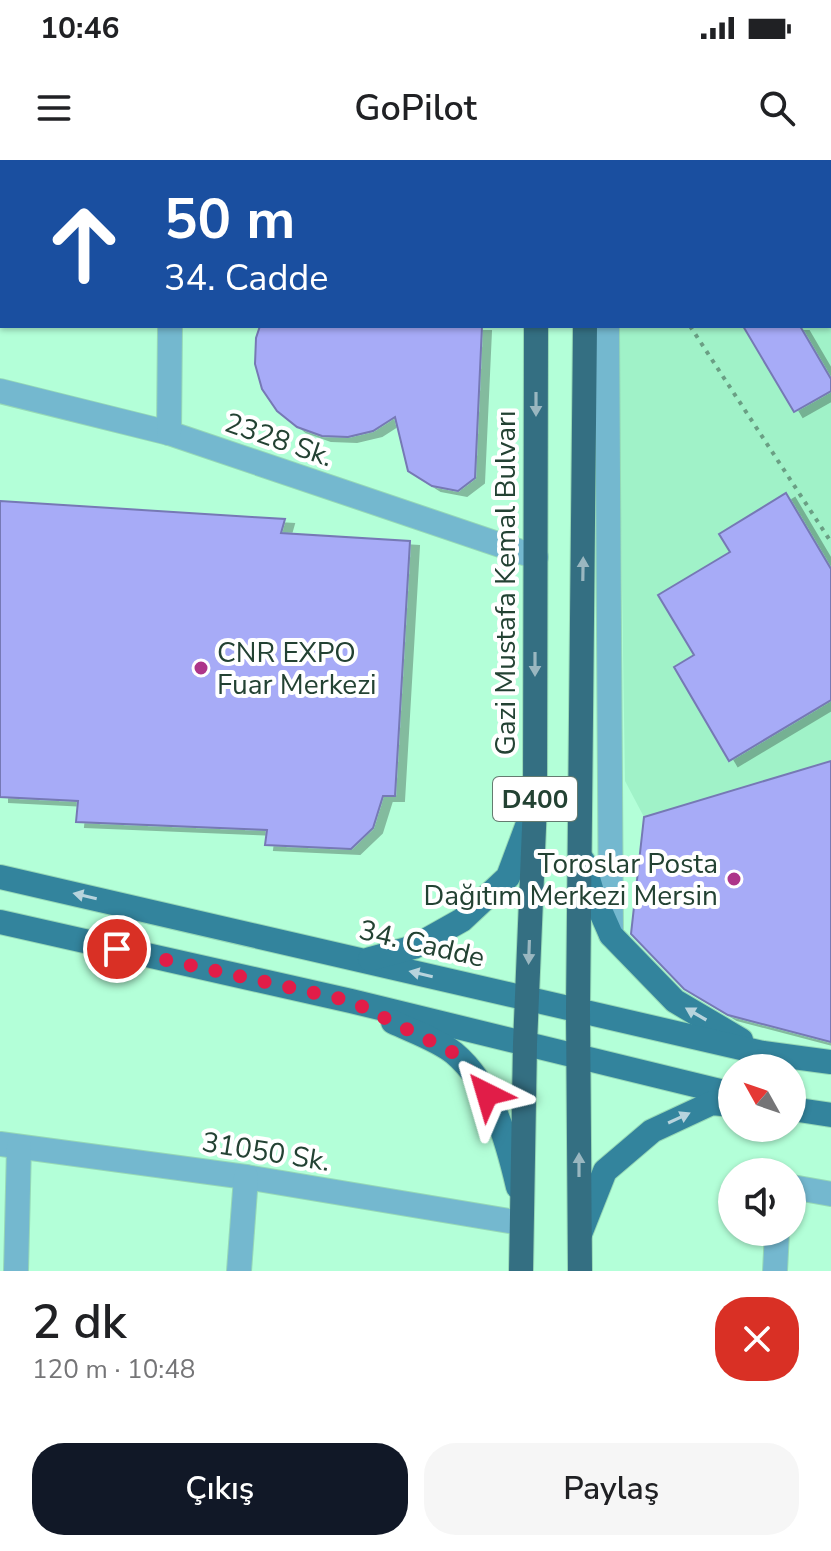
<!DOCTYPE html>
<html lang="tr">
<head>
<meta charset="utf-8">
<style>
  :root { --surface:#fff; --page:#f6f6f6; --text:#202124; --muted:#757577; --accent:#111827 }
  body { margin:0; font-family:"Nunito Sans",sans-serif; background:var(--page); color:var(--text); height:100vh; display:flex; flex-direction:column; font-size:30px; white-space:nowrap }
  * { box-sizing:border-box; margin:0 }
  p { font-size:26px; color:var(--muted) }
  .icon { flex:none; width:44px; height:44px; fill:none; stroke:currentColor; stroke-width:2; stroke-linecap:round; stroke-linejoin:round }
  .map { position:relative; height:1111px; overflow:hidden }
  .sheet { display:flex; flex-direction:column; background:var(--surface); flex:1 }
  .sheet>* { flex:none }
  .guide { position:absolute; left:0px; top:0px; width:832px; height:168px; box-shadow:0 2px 6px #0004; background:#1a4fa0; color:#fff; overflow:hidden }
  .needle { width:52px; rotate:310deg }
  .controls { position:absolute; left:718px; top:894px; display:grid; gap:16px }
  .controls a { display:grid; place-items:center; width:88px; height:88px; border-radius:50%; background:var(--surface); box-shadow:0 2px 6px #0004; font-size:40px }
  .pin { position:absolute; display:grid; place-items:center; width:68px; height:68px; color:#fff; margin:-34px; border:4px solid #fff; border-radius:50%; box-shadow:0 2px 8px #0007 }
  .me { position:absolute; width:88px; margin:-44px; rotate:320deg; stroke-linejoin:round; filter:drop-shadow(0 0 6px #0008) }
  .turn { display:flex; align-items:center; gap:28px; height:168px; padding:0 32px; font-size:36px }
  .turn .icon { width:104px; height:104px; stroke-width:2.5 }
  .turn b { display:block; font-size:56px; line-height:68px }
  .round { display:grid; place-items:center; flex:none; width:84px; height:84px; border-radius:32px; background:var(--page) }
  .summary { display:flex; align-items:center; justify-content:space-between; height:136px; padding:0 32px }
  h1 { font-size:48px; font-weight:600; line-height:60px }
  .button { display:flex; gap:16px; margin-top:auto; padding:16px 32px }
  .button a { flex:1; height:92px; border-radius:32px; background:var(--accent); color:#fff; font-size:32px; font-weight:600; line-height:92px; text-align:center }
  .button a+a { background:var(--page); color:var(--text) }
  .status { display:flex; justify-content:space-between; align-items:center; height:56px; padding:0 40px; background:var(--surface); direction:ltr }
  .status svg { height:22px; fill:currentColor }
  header { display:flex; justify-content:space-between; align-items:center; height:104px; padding:0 32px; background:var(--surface); font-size:36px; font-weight:600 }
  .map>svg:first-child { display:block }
  .built { fill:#a0f2c8 }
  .building { fill:#a7abf7; stroke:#7679b5; stroke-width:2; filter:url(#shadow) }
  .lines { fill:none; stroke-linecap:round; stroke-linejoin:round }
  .minor-casing { stroke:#96d9b7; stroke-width:26 }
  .major-casing { stroke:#96d9b7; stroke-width:26 }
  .highway-casing { stroke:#96d9b7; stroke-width:26 }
  .path { stroke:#6a9f84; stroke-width:4; stroke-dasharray:4 6; stroke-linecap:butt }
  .minor { stroke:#74b8cf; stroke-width:24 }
  .major { stroke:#33849d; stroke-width:24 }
  .highway { stroke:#346f82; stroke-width:24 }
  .oneway { fill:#9ab7c0 }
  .oneway2 { fill:#b8d4dd }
  .route { stroke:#e11d48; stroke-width:14; stroke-dasharray:0 25.2 }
  .poi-dot { fill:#ad358a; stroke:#fff; stroke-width:3 }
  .labels { text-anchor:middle; stroke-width:8; stroke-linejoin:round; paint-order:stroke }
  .shield { fill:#fff; stroke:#657b70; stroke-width:2 }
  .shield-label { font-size:26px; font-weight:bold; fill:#234233 }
  .street-label { font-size:28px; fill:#234233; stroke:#fff }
  .poi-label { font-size:28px; fill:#234233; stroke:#fff; text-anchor:start }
</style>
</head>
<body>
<div class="status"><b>10:46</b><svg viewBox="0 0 49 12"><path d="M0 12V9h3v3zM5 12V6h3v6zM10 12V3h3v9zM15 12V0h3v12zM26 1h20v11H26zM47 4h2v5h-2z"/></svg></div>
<header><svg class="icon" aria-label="menu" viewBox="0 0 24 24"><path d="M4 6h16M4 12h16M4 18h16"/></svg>GoPilot<svg class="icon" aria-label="search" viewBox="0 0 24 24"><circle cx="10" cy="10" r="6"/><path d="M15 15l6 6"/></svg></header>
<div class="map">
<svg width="831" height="1111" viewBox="0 0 831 1111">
  <defs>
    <filter id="shadow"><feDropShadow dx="9" dy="5" stdDeviation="0" flood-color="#0004"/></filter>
  </defs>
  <rect width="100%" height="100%" fill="#b3ffd8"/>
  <!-- built -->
  <path class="built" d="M618,0h213v601l-187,56 -19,-36 -7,-455h212v-164z"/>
  <!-- building -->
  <g class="building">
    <path d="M260,166h222l-7,152 -17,13 -26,-5 -24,-15 -13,-54 -22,14 -25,6 -26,-1 -25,-9 -20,-16 -15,-22 -7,-25 1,-26z"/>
    <path d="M743,166h57l31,53v12l-37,21z"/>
    <path d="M786,333l45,76v131l-102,61 -55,-94 20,-12 -36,-60 72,-43 -11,-18z"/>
    <path d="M0,341l285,18 -4,14 129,8 -15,255h-12l-10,32 -22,21 -86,-4 2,-15 -191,-8 2,-21 -78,-4z"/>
    <path d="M831,601v281l-103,-27 -44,-26 -53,-55 13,-117z"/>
  </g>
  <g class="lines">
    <!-- minor casing -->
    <g class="minor-casing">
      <g id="minor">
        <path d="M317,0l21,2"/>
        <path d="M11,2l1,-2"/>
        <path d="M171,2v-2"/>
        <path d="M608,2v-2"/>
        <path d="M0,117l2,-21"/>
        <path d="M607,166l4,609"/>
        <path d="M0,231l169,42 367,124"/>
        <path d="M169,273l1,-107"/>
        <path d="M0,984l246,33 275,46"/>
        <path d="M792,1027l39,7"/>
        <path d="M16,1111l3,-124"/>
        <path d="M239,1111l7,-94"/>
        <path d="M775,1111l2,-39"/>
      </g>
    </g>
    <!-- major casing -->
    <g class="major-casing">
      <g id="major">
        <path d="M583,701l9,31 19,43 64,66 66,39"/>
        <path d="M0,717l763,176 68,9"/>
        <path d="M0,762l351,79 381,93"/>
        <path d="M370,799l44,-12 48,-27 46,-43 25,-67"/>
        <path d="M393,862c19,9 45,18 61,31 38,32 53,87 64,134"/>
        <path d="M792,949l39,6"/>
        <path d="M580,1074l25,-63 47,-40 60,-28 20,2"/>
      </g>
    </g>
    <!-- highway casing -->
    <g class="highway-casing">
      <g id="highway">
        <path d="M536,0v2"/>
        <path d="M587,2v-2"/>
        <path d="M521,1111l4,-227 10,-240 1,-478"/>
        <path d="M580,1111l-2,-261 7,-684"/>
      </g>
    </g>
    <!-- path -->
    <path class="path" d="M690,166l141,216"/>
    <!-- minor -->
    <use href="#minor" class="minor"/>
    <!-- major -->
    <use href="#major" class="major"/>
    <!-- highway -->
    <use href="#highway" class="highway"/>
  </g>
  <!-- one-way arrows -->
  <defs><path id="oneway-solid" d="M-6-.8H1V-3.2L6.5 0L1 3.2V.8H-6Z" transform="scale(2)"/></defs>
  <g class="oneway">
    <use href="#oneway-solid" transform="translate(536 244) rotate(90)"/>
    <use href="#oneway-solid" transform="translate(583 409) rotate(-89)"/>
    <use href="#oneway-solid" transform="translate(535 504) rotate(90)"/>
    <use href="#oneway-solid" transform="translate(529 792) rotate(92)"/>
    <use href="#oneway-solid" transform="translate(579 1005) rotate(-90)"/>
  </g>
  <g class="oneway2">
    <use href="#oneway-solid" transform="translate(85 736) rotate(-167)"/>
    <use href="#oneway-solid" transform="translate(421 814) rotate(-167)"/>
    <use href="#oneway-solid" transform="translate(696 854) rotate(-150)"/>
    <use href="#oneway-solid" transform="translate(679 958) rotate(-25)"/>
  </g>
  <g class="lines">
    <!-- route -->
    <path class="route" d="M117,789l234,52 103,52 33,41"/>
  </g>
  <!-- markers -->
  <g class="poi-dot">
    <circle cx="201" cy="508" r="8"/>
    <circle cx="734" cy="719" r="8"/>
  </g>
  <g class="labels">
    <!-- shield labels -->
    <rect class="shield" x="493" y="617" width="84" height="44" rx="6"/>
    <g class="shield-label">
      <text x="535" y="648">D400</text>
    </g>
    <!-- street labels -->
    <g class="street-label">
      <text transform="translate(279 279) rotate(19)" y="10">2328 Sk.</text>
      <text transform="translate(505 423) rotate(-90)" y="10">Gazi Mustafa Kemal Bulvarı</text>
      <text transform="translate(422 783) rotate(13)" y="10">34. Cadde</text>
      <text transform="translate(266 991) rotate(9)" y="10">31050 Sk.</text>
    </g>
    <!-- poi labels -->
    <g class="poi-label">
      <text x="217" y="502">CNR EXPO<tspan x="217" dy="32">Fuar Merkezi</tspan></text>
      <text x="718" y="713" text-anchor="end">Toroslar Posta<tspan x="718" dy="32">Dağıtım Merkezi Mersin</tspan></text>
    </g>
  </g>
</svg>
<div class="controls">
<a><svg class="needle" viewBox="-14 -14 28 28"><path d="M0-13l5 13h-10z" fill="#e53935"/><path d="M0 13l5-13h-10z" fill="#757577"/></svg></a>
<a><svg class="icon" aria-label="sound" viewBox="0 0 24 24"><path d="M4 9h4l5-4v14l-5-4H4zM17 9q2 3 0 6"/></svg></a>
</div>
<div class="pin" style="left:117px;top:789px;background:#d93025"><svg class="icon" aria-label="arrive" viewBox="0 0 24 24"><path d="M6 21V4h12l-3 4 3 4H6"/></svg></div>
<svg class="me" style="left:487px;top:934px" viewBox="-20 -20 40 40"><path d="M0-17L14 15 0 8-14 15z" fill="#e11d48" stroke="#fff" stroke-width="4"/></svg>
<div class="guide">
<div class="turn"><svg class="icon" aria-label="ahead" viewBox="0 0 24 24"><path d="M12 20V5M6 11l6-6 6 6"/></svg><div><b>50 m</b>34. Cadde</div></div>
</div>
</div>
<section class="sheet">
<div class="summary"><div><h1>2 dk</h1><p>120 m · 10:48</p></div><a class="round" style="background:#d93025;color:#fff"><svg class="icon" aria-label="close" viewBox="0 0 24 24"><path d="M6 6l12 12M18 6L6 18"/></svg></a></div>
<div class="button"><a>Çıkış</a><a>Paylaş</a></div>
</section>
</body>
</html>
